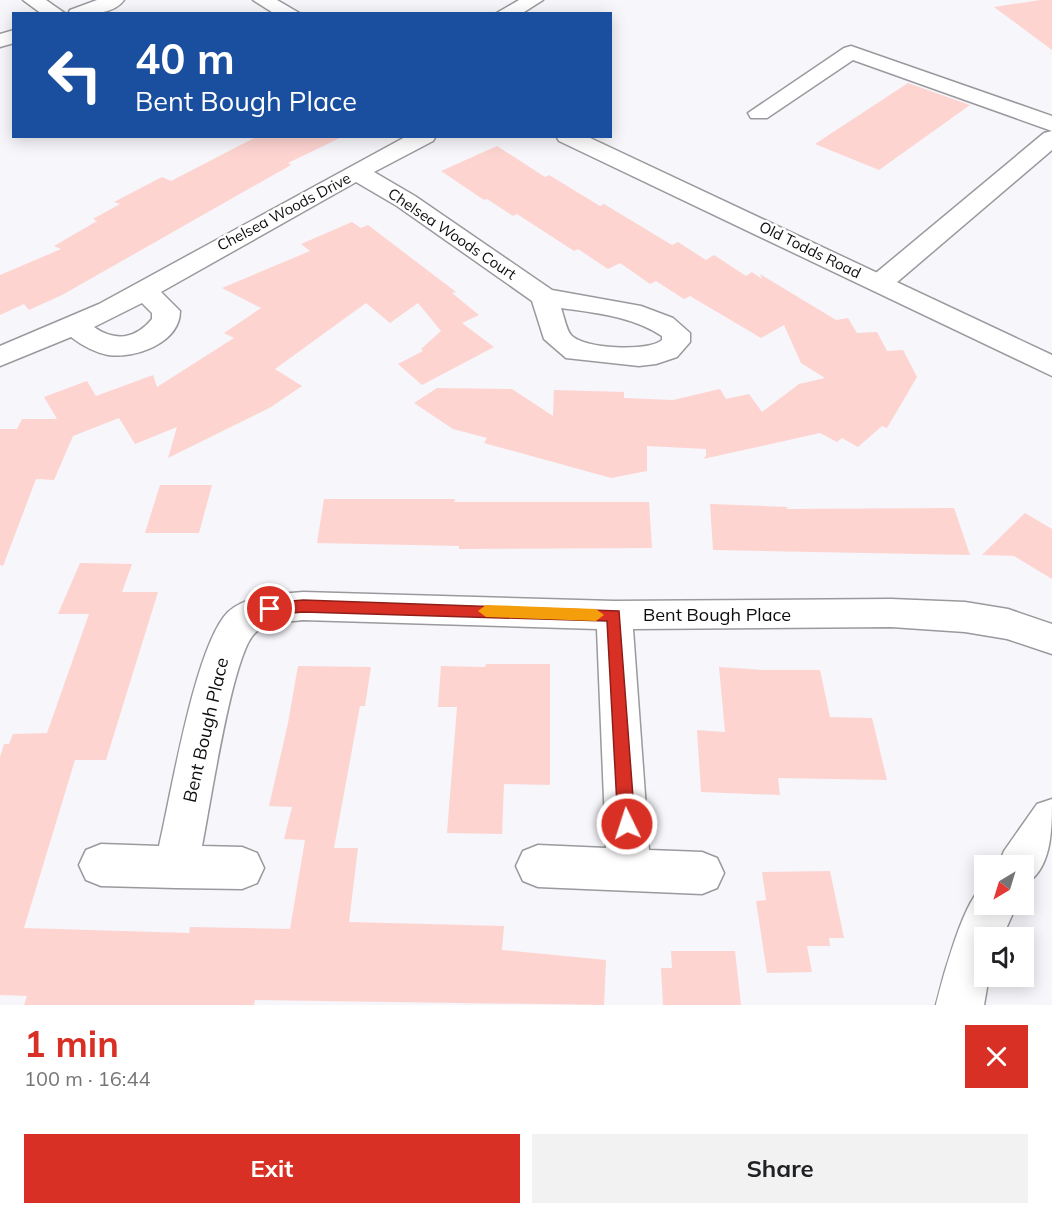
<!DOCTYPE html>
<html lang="en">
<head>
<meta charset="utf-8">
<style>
  :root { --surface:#fff; --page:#f2f2f2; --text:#202124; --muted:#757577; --accent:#d93025 }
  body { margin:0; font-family:Mulish,sans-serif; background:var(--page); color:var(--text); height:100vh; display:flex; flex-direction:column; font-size:22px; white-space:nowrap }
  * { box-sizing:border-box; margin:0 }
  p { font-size:20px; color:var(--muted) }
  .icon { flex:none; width:33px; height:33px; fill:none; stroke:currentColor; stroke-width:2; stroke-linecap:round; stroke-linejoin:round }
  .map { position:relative; height:1005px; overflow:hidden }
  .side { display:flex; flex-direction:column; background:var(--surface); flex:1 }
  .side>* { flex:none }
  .hud { position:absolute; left:12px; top:12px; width:600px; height:126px; border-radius:0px; box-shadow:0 3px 15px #0003; background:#1a4fa0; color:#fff; overflow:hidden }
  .needle { width:39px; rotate:218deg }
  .tools { position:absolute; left:974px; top:855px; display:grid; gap:12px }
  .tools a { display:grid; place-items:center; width:60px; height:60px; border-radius:0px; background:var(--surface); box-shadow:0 3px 15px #0003; font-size:30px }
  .pin { position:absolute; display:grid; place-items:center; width:51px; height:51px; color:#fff; margin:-26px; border:3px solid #fff; border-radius:50%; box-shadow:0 2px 6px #0007 }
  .me { position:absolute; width:66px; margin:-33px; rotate:356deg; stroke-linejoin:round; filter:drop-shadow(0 0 4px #0008) }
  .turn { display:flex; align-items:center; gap:21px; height:126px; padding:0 24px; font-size:27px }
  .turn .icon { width:78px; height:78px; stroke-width:2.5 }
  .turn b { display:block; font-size:42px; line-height:51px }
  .round { display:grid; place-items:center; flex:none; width:63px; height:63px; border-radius:0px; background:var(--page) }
  .overview { display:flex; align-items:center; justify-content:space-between; height:102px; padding:0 24px }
  h1 { font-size:36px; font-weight:700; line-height:45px; color:var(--accent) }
  .action { display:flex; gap:12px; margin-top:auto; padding:12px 24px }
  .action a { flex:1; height:69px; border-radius:0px; background:var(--accent); color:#fff; font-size:24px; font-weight:700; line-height:69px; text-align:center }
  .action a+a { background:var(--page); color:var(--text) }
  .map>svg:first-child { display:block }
  .building { fill:#fed4d1 }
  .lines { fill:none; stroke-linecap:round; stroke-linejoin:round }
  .minor-casing { stroke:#9a9a9e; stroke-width:3 }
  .major-casing { stroke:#9a9a9e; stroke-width:3 }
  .minor { fill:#fff; fill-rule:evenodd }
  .major { fill:#fff; fill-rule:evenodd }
  .route { fill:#d93025; stroke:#8d1f18; stroke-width:1.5 }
  .slow { fill:#f59e0b }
  .labels { text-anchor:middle; stroke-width:5; stroke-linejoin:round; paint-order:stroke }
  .far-street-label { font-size:15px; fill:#0d0d0f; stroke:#fff }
  .street-label { font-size:18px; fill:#0d0d0f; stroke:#fff }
</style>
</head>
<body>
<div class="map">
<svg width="1052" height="1005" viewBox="0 0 1052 1005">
  <rect width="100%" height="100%" fill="#f6f6fb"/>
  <!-- building -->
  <g class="building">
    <path d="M1040,0h12v50l-58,-43z"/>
    <path d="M908,83l62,22 -91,65 -64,-26z"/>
    <path d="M258,136h86l-56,27 3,2 -229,130 -33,15 -5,-6 -24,11v-40l61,-26 -7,-3 43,-25 -4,-2 27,-15 -6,-2 48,-25 9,4z"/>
    <path d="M497,146l48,31 4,-2 51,31 4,-2 68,41 6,-3 28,18 8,-5 32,21 6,-4 10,7 -2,-5 76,46 12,-2 9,15 20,-1 10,19 16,-1 14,27 -30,51 -5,-2 -24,21 -16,-9 -5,4 -17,-9 -117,26 3,-3v-7l-59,-3v25l-36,7 -127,-35 3,-5 -34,-9 -39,-26 23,-15 75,1 41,27 1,-26 70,2v6l49,2 47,-11 6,10 23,-5 13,18 37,-28 26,-6 -24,-15 -17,-38 -23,13 -71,-42 -6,3 -28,-18 -6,3 -30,-21 -12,6 -30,-20 -4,2 -57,-37 -4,2 -26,-17 -3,1 -43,-29z"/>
    <path d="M352,222l9,6 7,-3 88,67 -4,1 27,22 -17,8 32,24 -72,38 -24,-21 25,-13 -2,-2 20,-18 -23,-28 -28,20 -24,-20 -91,66 27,17 -31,21 -103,51 9,-31 -42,17 -16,-26 -46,18 -19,44 -18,-1 -33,87 -3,-1v-136h17l5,-10h35l-13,-22 43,-16 9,15 57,-21 4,12 77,-49 -10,-5 37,-25 -39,-20 88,-37 -9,-7z"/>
    <path d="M160,485h52l-13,48h-54z"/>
    <path d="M324,499h131l-1,3h195l3,46 -193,1v-3l-142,-3z"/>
    <path d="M710,504l78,3 -2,2 168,-1 16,47 -257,-5z"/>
    <path d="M1025,513l27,16v50l-38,-23 -32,-1z"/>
    <path d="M80,563l52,1 -10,28h36l-52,168h-31l-51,168 165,5 1,-6 100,2 15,-89 -21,-1 8,-32 -23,-1 19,-83 10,-57 73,1 -6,39h-5l-26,142h24l-9,74 155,4 -2,24 104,10 -2,45 -349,-5 -1,5h-230l3,-9 -27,-1v-238l4,-13h5l4,-10 34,-1 42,-119h-31z"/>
    <path d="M486,664h64v121l-46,-1 -2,50 -55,-1 10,-126h-19l3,-41 44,1z"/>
    <path d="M719,667l46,3h55l10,47 42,1 15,62 -109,-2 2,17 -79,-3 -4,-62 28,2z"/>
    <path d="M830,871l14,67h-15l1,8h-23l5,26 -45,1 -11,-72 10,-1 -4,-28z"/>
    <path d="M671,951h64l6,54h-78l-2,-37h11z"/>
  </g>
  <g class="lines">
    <!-- minor casing -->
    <g class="minor-casing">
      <g id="minor">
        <path d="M23,0h23l20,14h-24z"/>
        <path d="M97,0h27c-11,16 -39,14 -56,14l2,-4z"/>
        <path d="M519,0h24l-22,14h-26z"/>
        <path d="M14,30v13l-14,4v-13z"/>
        <path d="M851,46l201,70v15l-199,-71 -86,58h-16l-3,-5 96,-65z"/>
        <path d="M1052,131v19l-163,139 -9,2 -9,-2 -4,-6 4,-6 173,-144z"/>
        <path d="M407,136h29l-3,5 -59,31 41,24 137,94 89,16 32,12 17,15v9l-13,15 -21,7 -17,2 -73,-8 -22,-19 -12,-38 -135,-95 -41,-24 -195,110 19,19c0,32 -45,48 -72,44 -14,-3 -25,-9 -37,-18l-71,29v-20l99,-42zM142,303l10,10v6c-16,20 -37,23 -58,8zM561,308c35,5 71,8 101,28v4c-13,12 -79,9 -91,-5 -5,-6 -7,-19 -10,-27z"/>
        <path d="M303,592l311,9 277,-2 74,3 43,7 44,15v30l-45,-15 -42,-7 -74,-5 -258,2 16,221 53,2 15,6 7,15 -7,15 -15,6 -164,-7 -15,-6 -7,-15 7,-15 15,-6 68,3 -9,-219 -294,-9c-16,2 -36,1 -48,13 -23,21 -45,174 -53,213l40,1 15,6 7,15 -7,15 -15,6 -66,-1 -75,-2 -15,-6 -7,-15 7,-15 15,-6 58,2c12,-51 36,-201 69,-234 19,-17 51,-18 75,-20z"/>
        <path d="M1052,799c0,31 0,72 -29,86v-19h-25l6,-15 33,-47z"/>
        <path d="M984,887v17h33l-15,34h-18v38h5l-5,29h-48c5,-21 29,-111 48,-118z"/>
      </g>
    </g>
    <!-- major casing -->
    <g class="major-casing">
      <g id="major">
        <path d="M253,0h24l24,14h-26z"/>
        <path d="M556,136h30l466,219v21l-493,-235z"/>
      </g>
    </g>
    <!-- minor -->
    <use href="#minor" class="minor"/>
    <!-- major -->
    <use href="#major" class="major"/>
  </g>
  <!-- route -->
  <path class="route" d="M303,600l316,11 16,213 -2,6 -6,2 -7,-2 -2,-6 -11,-203 -304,-9 -33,3 -8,-6 8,-6z"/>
  <!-- slow -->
  <path class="slow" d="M486,605l110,4 8,6 -8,6 -110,-4 -8,-6z"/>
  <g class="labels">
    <!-- far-street labels -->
    <g class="far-street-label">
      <text transform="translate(284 212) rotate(-28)" y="5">Chelsea Woods Drive</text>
      <text transform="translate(452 234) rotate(34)" y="5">Chelsea Woods Court</text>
      <text transform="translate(810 250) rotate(26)" y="5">Old Todds Road</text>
    </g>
    <!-- street labels -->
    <g class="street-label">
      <text x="717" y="621">Bent Bough Place</text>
      <text transform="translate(206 730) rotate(-77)" y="6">Bent Bough Place</text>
    </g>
  </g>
</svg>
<div class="tools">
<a><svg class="needle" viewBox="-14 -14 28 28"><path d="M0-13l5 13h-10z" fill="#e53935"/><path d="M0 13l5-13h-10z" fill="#757577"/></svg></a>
<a><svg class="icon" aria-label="sound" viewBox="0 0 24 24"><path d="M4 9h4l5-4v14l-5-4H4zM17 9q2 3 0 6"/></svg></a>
</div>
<div class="pin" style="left:270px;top:609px;background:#d93025"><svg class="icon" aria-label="arrive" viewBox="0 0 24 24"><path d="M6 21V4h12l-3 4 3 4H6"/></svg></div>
<svg class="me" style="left:627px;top:824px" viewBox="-20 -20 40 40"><circle r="17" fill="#d93025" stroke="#fff" stroke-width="3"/><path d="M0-11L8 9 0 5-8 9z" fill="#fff"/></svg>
<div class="hud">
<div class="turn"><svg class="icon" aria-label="left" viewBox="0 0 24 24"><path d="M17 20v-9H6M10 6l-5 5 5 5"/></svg><div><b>40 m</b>Bent Bough Place</div></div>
</div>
</div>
<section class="side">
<div class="overview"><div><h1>1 min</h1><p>100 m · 16:44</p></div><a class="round" style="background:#d93025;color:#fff"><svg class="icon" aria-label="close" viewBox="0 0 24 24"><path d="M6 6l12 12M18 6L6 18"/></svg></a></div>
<div class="action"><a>Exit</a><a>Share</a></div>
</section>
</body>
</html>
